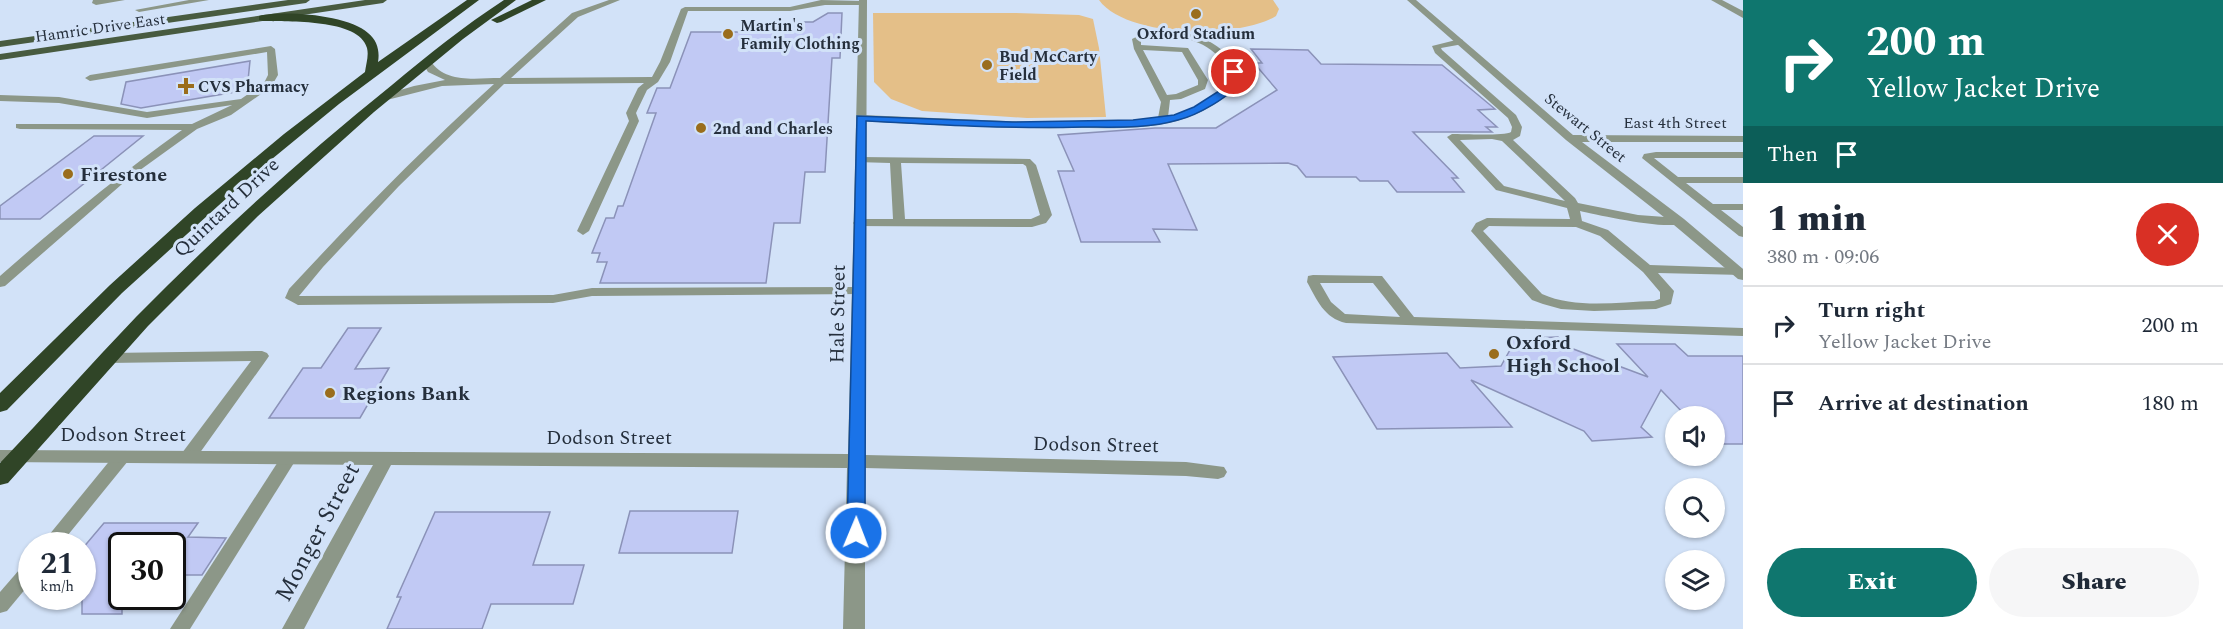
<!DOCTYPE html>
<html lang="en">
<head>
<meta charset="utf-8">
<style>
  :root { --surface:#fff; --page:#f6f6f7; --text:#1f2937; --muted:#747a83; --line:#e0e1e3; --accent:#0f766e }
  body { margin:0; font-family:Spectral,serif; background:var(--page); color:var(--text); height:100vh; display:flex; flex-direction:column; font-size:22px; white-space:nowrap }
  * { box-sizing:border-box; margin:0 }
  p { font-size:20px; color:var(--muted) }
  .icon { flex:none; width:33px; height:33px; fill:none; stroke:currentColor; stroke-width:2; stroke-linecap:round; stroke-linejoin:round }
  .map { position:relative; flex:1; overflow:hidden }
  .drawer { display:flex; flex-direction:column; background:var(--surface); width:480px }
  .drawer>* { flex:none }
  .guide { background:#0f766e; color:#fff; overflow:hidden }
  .fabs { position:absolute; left:1665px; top:406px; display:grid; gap:12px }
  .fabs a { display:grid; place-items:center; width:60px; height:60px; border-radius:50%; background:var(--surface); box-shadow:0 2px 4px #0004; font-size:30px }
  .speed { position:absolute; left:18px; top:532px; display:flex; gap:12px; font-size:30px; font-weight:700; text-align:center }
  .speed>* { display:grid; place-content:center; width:78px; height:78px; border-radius:50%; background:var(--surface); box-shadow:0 2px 4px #0004; line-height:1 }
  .speed small { font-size:15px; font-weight:400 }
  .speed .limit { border:3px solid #111; border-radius:9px; background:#fff; color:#111 }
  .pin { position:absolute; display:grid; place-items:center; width:51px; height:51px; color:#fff; margin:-26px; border:3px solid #fff; border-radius:50%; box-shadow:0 2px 6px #0007 }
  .me { position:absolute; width:66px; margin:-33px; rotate:1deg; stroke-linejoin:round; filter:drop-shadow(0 0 4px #0008) }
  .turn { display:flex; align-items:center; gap:21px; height:126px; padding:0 24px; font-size:27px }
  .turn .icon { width:78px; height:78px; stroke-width:2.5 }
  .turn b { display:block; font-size:42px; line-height:51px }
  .then { display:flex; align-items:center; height:57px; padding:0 24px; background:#0003; gap:12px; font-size:22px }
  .round { display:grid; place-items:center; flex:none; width:63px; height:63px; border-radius:32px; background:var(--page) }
  .overview { display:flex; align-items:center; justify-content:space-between; height:102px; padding:0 24px }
  h1 { font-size:36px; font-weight:800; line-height:45px }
  .button { display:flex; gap:12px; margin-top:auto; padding:12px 24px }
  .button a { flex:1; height:69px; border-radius:36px; background:var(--accent); color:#fff; font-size:24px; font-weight:800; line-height:69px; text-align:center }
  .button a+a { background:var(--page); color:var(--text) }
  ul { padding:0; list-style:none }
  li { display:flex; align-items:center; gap:18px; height:78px; padding:0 24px; border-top:2px solid var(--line) }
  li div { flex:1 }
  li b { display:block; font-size:22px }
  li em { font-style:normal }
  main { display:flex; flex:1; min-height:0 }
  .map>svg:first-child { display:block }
  .green { fill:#e4bf88 }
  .building { fill:#c1c9f4; stroke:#8b92b8; stroke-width:1.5 }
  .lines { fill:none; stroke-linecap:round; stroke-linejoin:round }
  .lane { fill:#8c9788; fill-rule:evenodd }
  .street { fill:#8c9788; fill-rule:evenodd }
  .primary { fill:#485b40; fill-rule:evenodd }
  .highway { fill:#304527; fill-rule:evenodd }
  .route { fill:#1a73e8; stroke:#114b97; stroke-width:1.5 }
  .poi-dot { fill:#9a6d1c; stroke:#d2e2f8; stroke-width:2 }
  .labels { text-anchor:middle; stroke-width:6; stroke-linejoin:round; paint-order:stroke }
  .far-poi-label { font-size:16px; font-weight:bold; fill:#252f3c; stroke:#d2e2f8; text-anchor:start }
  .far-street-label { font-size:16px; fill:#252f3c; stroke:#d2e2f8 }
  .poi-label { font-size:20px; font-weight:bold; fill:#252f3c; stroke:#d2e2f8; text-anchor:start }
  .street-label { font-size:20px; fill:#252f3c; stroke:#d2e2f8 }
  .near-street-label { font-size:24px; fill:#252f3c; stroke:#d2e2f8 }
</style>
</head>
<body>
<main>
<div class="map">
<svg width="1743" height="629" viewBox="0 0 1743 629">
  <rect width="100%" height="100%" fill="#d2e2f8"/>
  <!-- green -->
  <g class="green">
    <path d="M1099,0h174l6,9 -3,7c-37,23 -150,22 -177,-16z"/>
    <path d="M873,13h143l63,2 14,4 6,29 7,69 -79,1 -105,-7 -31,-12 -17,-17z"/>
  </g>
  <!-- building -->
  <g class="building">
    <path d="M828,13h14l-2,45h-8l-7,114h-20l-5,51h-26l-8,60h-166l7,-21h-10l3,-9h-8l14,-35h8l4,-12h5l33,-93h-9l10,-25h13l21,-56h89l2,-10h31z"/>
    <path d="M1251,49l57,1 13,14 121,1 53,44 -17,1 19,17h-11l6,5h-79l45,46h-6l12,14h-67l-9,-11h-28l-4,-4h-50l-9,-11 -9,-3 -120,1 29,66 -44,-1 7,13h-79l-23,-71h16l-16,-36 97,-7h61l61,-38 -23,-27h8z"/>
    <path d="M250,61l-3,29 -106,18 -20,-4 5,-22z"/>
    <path d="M94,136h49l-103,83h-40v-13z"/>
    <path d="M348,328h33l-26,41 34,-1 -29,50h-91l34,-50h18z"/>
    <path d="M1558,337l10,10 80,30 -31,-33h58l13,12h55v88h-29v-27h-27l-26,-27 -20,37 11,10 -60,4 -8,-10 -113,-51 41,47 -135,2 -44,-72 114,-4 13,15 41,-2 10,-18 -4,-9z"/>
    <path d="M630,511h108l-6,42h-113z"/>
    <path d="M435,512h115l-17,53h51l-11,39h-82l-9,25h-95l14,-32h-4z"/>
    <path d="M104,523h94l-10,14 38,1 -24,37h-30v-29h-50v68h-40v-65z"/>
  </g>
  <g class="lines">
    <!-- lane -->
    <g class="lane">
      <path d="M93,0h32l-29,5 -4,-2z"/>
      <path d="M189,0h20l-70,12 -4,-2z"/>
      <path d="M609,0h11l-42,17 -67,61 141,-1 8,-15 21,-53 4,-2h105l31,-7 42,1 4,2 -4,2h-38l-35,6h-102l-18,51 -12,20 -11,8 -11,23 3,8 -50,110 -6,4 -6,-4 52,-110 -3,-8 12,-25 6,-5 -140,1 -105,102 -76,81 -24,29 254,-1 39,-7 266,-1 5,1 2,3 -2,3 -271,2 -39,7 -255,2 -13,-7 4,-9c66,-71 133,-140 205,-205l-52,2 -59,15 -5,-3 2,-2 34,-10 31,-6 -17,-8 -6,-10 5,-3 3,1c15,24 45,18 70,18l72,-65z"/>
      <path d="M1167,30c35,4 61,15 75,49 -14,20 -41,35 -65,42 -33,9 -70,7 -105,7 -70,1 -141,-3 -211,-7l-5,-3 5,-3 171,7 90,-1 36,-3 3,-16 -27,-53 -2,-10 12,-6zM1167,35c31,4 54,14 65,44 -13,18 -42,33 -64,38l2,-17 11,-1 24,-10 3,-9 -20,-32 -47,-3v-5l14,-4zM1143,50l39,2 16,28v5l-22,9 -9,1z"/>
      <path d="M1460,39l3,1v4l-22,4 1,2 74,65 6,12 -2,9 -7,4 62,58 3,5 60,12 41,3 6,4c-12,10 -87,-7 -105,-11l2,10 26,9 42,35 89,3 4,1v6l-85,-2 16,18 -3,13 -15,5 -62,2 -33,-2 -18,-5 -11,-4 -61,-69 5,-8 11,-5 83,1 -3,-11 -71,-18 -49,-53 5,-3c11,0 53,2 59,-2l1,-5 -4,-9 -73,-65 -3,-7zM1492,139l10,2 63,60 -61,-15 -44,-46zM1489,226l87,1 24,9 43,36 17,20v7l-6,2c-36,1 -79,8 -112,-7l-59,-63z"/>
      <path d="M271,46l4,3 3,26 -7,12 -40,28 -34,14 -68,49 -124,108 -5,1v-11c59,-52 118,-100 182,-146l-162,-1 -4,-1v-4h176l40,-19 -85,13 -88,-15 -59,-2v-6l59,2 88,15 94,-13 23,-16 4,-8 -1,-23 -177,29 -5,-3 5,-3z"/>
      <path d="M1656,152h87v6h-89l24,19h65v6h-57l27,21h30v6h-22l22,17v10l-4,-1 -97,-78 2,-4z"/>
      <path d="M860,157l170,2 6,6 16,50 -6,8 -14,4 -177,-1 -2,-3 2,-3 4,-1h34l-3,-56 -34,-1 -1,-2zM901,163l122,1 3,2 14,49 -9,4h-126z"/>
      <path d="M1313,275l69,1 32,41 329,11v8l-397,-13c-22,-5 -29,-23 -39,-41l1,-6zM1320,283h53l27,34 -55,-3 -14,-12z"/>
      <path d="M262,351l5,2 2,3 -2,3 -73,102 -6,2 -6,-2 -2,-4 2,-4 69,-92 -143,2 -7,-5 7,-5z"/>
      <path d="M122,451l6,2 2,4 -2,4 -69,85h-19l76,-93z"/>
      <path d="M289,452l6,2 2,4 -107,171h-20l113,-175z"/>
      <path d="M32,560v21l-25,30 -7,2v-21l26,-30z"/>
    </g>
    <!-- street -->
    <g class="street">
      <path d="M859,0h8l-2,455 321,7 38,5 3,5 -3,5 -6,2 -32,-3 -321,-8v161h-22l4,-161 -456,-3 -87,164h-22l91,-164 -373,-3v-12l848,4z"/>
      <path d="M1407,0h9l157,135 170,1v6h-161l102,77 59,50v11l-5,-1 -64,-54 -108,-85z"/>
      <path d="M1711,0h11l21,11v7z"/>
    </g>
    <!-- primary -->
    <g class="primary">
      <path d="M288,0h22l-4,3 -306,44v-6z"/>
      <path d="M365,0h22l-4,3 -383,57v-6z"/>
    </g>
    <!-- highway -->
    <g class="highway">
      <path d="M467,0h12l-140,104 -89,73 -128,116 -115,117 -7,2v-19l110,-108 85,-77 89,-74 81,-62c1,-8 4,-16 2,-24 -8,-30 -80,-26 -104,-27l-4,-1v-4c26,-6 89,-1 109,17 9,7 12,18 10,29z"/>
      <path d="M504,0h12l-53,39 -89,73 -116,104 -110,110 -140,157 -8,2v-22c46,-48 90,-98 136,-146 81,-82 166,-160 256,-232 36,-30 72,-59 112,-85z"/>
      <path d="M532,0h14l-45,22 -4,1 -6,-3z"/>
    </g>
  </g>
  <!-- route -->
  <path class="route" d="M1234,69l4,1 3,9c-7,17 -46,37 -63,41 -31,9 -65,7 -96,7 -73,2 -144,-2 -216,-6l-1,412 -3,5 -6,2 -6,-2 -3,-5 10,-417 155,6 121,-2 41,-5 20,-8 36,-23 2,-5 -2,-7z"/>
  <!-- markers -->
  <g class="poi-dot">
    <circle cx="1196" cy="14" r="6"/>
    <circle cx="728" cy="34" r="6"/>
    <circle cx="987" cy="65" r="6"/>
    <path d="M183 77h6v6h6v6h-6v6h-6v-6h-6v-6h6z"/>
    <circle cx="701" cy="128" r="6"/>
    <circle cx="68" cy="174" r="6"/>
    <circle cx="1494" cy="354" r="6"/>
    <circle cx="330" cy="393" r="6"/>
  </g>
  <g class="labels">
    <!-- far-poi labels -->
    <g class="far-poi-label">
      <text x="740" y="31">Martin's<tspan x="740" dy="18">Family Clothing</tspan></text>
      <text x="1196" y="39" text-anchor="middle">Oxford Stadium</text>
      <text x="999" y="62">Bud McCarty<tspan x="999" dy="18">Field</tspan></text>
      <text x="198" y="92">CVS Pharmacy</text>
      <text x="713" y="134">2nd and Charles</text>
    </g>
    <!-- far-street labels -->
    <g class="far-street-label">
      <text transform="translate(100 27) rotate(-8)" y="6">Hamric Drive East</text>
      <text x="1675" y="128">East 4th Street</text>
      <text transform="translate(1586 127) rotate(39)" y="6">Stewart Street</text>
    </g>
    <!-- poi labels -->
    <g class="poi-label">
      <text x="80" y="181">Firestone</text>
      <text x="1506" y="349">Oxford<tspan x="1506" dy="23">High School</tspan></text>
      <text x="342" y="400">Regions Bank</text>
    </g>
    <!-- street labels -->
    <g class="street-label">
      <text transform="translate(226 207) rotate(-43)" y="7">Quintard Drive</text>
      <text transform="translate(837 314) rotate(-89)" y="7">Hale Street</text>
      <text x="123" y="441">Dodson Street</text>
      <text x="609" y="444">Dodson Street</text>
      <text transform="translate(1096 444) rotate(1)" y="7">Dodson Street</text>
    </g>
    <!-- near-street labels -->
    <g class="near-street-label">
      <text transform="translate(317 532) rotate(-62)" y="8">Monger Street</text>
    </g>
  </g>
</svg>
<div class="fabs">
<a><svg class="icon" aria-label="sound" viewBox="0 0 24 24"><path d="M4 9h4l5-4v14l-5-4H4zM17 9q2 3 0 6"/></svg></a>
<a><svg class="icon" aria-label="search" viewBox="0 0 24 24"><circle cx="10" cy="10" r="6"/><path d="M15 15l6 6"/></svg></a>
<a><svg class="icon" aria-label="layers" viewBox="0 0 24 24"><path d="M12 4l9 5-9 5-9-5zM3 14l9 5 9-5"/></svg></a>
</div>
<div class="speed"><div>21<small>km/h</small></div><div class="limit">30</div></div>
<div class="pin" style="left:1234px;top:72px;background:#d93025"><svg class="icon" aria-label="arrive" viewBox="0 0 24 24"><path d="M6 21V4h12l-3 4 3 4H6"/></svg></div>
<svg class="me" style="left:856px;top:533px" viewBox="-20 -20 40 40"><circle r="17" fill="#1a73e8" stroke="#fff" stroke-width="3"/><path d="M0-11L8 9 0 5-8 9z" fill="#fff"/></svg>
</div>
<section class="drawer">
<div class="guide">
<div class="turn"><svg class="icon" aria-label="right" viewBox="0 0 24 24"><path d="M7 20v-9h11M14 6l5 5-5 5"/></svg><div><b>200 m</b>Yellow Jacket Drive</div></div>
<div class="then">Then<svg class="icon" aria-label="arrive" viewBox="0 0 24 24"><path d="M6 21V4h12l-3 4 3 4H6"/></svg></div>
</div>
<div class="overview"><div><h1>1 min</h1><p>380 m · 09:06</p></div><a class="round" style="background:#d93025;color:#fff"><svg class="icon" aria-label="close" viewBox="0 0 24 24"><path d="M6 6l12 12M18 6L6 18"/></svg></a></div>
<ul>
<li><svg class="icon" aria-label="right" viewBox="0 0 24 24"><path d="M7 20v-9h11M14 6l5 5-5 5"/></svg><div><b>Turn right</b><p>Yellow Jacket Drive</p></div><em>200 m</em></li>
<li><svg class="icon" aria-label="arrive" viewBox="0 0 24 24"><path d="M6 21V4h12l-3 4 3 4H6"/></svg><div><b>Arrive at destination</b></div><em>180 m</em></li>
</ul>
<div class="button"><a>Exit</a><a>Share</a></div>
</section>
</main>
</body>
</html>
